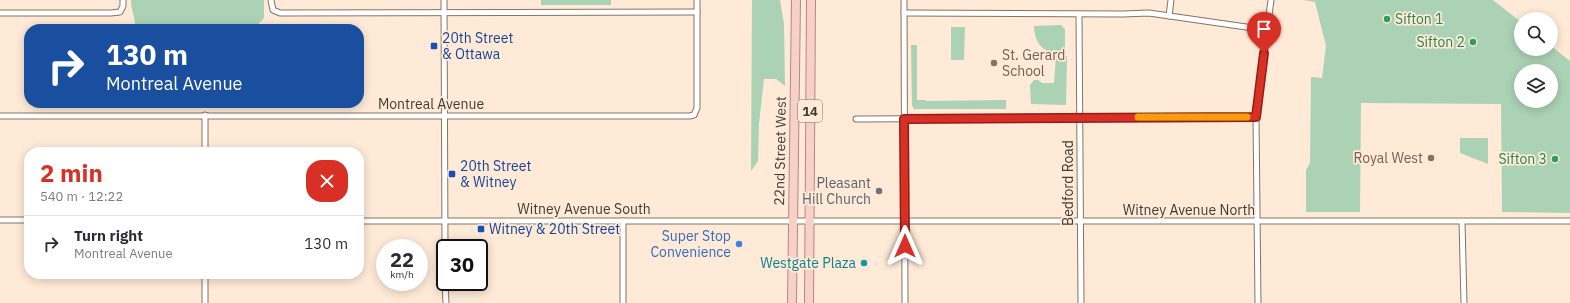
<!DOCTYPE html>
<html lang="en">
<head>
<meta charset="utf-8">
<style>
  :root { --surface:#fff; --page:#f2f2f3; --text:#2b2b33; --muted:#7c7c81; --line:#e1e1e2; --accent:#d93025 }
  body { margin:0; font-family:"IBM Plex Sans",sans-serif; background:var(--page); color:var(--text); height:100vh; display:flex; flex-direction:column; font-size:15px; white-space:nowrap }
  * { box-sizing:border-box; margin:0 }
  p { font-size:13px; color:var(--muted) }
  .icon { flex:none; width:22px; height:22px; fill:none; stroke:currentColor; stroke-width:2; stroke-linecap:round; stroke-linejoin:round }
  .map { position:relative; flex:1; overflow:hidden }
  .panel { position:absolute; left:24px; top:147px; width:340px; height:132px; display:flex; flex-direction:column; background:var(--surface); border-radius:16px; box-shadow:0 2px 10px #0003 }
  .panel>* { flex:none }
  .hud { position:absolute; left:24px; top:24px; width:340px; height:84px; border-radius:16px; box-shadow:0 2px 10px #0003; background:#1a4fa0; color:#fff; overflow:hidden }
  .tools { position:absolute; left:1514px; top:12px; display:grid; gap:8px }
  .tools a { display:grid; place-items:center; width:44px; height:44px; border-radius:50%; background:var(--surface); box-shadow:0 2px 10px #0003; font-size:20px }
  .speed { position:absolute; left:376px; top:239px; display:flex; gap:8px; font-size:20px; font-weight:700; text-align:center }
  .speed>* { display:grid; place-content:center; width:52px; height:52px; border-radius:50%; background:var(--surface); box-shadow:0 2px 10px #0003; line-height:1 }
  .speed small { font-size:10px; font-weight:400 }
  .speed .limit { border:2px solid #111; border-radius:6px; background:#fff; color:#111 }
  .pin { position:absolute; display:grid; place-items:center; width:34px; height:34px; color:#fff; margin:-41px -17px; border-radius:50% 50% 50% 0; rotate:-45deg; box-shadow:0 0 4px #0007 }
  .pin .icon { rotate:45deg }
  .me { position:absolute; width:44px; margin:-22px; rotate:0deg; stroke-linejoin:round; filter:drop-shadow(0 0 3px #0008) }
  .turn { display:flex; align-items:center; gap:14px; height:84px; padding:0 16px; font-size:18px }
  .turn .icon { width:52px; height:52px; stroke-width:2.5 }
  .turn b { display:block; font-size:28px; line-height:34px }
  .round { display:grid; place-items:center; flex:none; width:42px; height:42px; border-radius:16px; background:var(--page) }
  .head { display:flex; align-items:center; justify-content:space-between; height:68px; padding:0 16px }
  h1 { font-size:24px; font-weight:700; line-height:30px; color:var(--accent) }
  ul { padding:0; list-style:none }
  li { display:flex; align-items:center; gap:12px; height:56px; padding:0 16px; border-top:1px solid var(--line) }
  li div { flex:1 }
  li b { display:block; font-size:15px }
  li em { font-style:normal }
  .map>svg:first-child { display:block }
  .green { fill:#acd2b5; fill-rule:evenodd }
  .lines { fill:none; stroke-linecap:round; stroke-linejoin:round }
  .minor-casing { stroke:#857363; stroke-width:7 }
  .primary-casing { stroke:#b5887c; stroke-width:10 }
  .minor { stroke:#fff; stroke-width:5 }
  .primary { stroke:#f7d0c8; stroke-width:8 }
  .route-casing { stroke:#8d1f18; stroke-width:10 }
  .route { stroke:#d93025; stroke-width:7 }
  .slow { stroke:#f59e0b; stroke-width:7 }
  .leisure-dot { fill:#2e9e5b; stroke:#feead7; stroke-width:1.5 }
  .transit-dot { fill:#1a4fb4; stroke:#feead7; stroke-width:1.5 }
  .education-dot { fill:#8d6e63; stroke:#feead7; stroke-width:1.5 }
  .worship-dot { fill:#6b7280; stroke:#feead7; stroke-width:1.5 }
  .shop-dot { fill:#3f7fe0; stroke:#feead7; stroke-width:1.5 }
  .culture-dot { fill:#0f9aa8; stroke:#feead7; stroke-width:1.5 }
  .labels { text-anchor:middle; stroke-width:3.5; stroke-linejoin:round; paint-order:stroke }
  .shield { fill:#feead7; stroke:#7b7064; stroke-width:1 }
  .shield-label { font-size:13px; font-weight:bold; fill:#433b33 }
  .leisure-label { font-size:14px; fill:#27864d; stroke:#feead7; text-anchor:end }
  .transit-label { font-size:14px; fill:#164399; stroke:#feead7; text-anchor:start }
  .education-label { font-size:14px; fill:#785e54; stroke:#feead7; text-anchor:start }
  .street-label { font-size:14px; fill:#433b33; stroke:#feead7 }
  .worship-label { font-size:14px; fill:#5b616d; stroke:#feead7; text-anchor:end }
  .shop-label { font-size:14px; fill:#366cbe; stroke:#feead7; text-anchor:end }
  .culture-label { font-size:14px; fill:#0d838f; stroke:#feead7; text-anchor:end }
</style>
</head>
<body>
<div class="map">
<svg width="1570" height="303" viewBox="0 0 1570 303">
  <rect width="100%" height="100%" fill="#feead7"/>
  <!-- green -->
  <g class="green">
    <path d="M131,0h133v18l-5,5v6h-124c1,-10 -4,-18 -4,-29z"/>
    <rect x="541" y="0" width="70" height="5"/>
    <path d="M752,0h28l4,24 1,62 -9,-7h-12l-5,45 -1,37 -7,10z"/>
    <path d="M1303,0h190l28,22v27h30v-3l19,15v152l-68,-1 -1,-108 -140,-1 -1,109h-54v-42l4,-7 1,-86 11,1 4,-32 -11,-44zM1521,71h30v30h-30z"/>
    <path d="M1061,25l4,4v26c-20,-2 -30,-8 -31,-29z"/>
    <path d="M951,27h14l-1,33h-13z"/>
    <path d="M911,45h6v55h9v1l80,-1v9h-92l-2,-4z"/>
    <path d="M1056,56h11l-1,49 -35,-1 -1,-19 4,-5h4l4,3h12z"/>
    <path d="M1460,138h28v26l-28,-11z"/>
  </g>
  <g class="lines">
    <!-- minor casing -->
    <g class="minor-casing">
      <g id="minor">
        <path d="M271,0l2,10 7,3 417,-1"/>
        <path d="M444,0l1,248"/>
        <path d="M904,0l1,303"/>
        <path d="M0,13h111l9,-1 3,-6v-6"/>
        <path d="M904,13l219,1 26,-1 118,17"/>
        <path d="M1079,14l2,289"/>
        <path d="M1169,16l2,-16"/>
        <path d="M205,115v37"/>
        <path d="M0,116h690l4,-1 3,-7v-108"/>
        <path d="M856,119l400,-2"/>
        <path d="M0,220h29"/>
        <path d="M359,221h1211"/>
        <path d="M623,221v82"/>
        <path d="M1462,222l2,81"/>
        <path d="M205,274v29"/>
        <path d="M445,282l1,21"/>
        <path d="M1258,303l-2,-186 15,-117"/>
      </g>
    </g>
    <!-- primary casing -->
    <g class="primary-casing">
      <g id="primary">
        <path d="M792,303l4,-303"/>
        <path d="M809,303l2,-303"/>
      </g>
    </g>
    <!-- minor -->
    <use href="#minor" class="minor"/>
    <!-- primary -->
    <use href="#primary" class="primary"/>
  </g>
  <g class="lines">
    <!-- route casing -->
    <g class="route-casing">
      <path id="route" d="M905,246l-1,-127 352,-2 8,-64"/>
    </g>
    <!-- route -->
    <use href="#route" class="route"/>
    <!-- slow -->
    <path class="slow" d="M1138,117h109"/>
  </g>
  <!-- markers -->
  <g class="leisure-dot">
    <circle cx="1387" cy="19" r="4"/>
    <circle cx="1473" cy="42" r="4"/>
    <circle cx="1555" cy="159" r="4"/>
  </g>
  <g class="transit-dot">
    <rect x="430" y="42" width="8" height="8" rx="2"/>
    <rect x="448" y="170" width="8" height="8" rx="2"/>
    <rect x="477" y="225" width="8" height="8" rx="2"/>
  </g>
  <g class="education-dot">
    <circle cx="994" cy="63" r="4"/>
    <circle cx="1431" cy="158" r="4"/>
  </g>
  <circle class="worship-dot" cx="879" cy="191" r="4"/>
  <circle class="shop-dot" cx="739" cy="244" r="4"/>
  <circle class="culture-dot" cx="864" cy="263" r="4"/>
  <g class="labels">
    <!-- shield labels -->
    <rect class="shield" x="798" y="100" width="24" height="22" rx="3"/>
    <g class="shield-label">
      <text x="810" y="116">14</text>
    </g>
    <!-- leisure labels -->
    <g class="leisure-label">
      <text x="1395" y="24" text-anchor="start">Sifton 1</text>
      <text x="1465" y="47">Sifton 2</text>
      <text x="1547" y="164">Sifton 3</text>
    </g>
    <!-- transit labels -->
    <g class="transit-label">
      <text x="442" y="43">20th Street<tspan x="442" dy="16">&amp; Ottawa</tspan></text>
      <text x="460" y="171">20th Street<tspan x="460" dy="16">&amp; Witney</tspan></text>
      <text x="489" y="234">Witney &amp; 20th Street</text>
    </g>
    <!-- education labels -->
    <g class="education-label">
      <text x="1002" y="60">St. Gerard<tspan x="1002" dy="16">School</tspan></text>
      <text x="1423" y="163" text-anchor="end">Royal West</text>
    </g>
    <!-- street labels -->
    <g class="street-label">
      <text x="431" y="109">Montreal Avenue</text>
      <text transform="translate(780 151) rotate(-89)" y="5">22nd Street West</text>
      <text transform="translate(1068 183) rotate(-90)" y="5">Bedford Road</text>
      <text x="584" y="214">Witney Avenue South</text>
      <text x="1189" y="215">Witney Avenue North</text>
    </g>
    <!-- worship labels -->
    <g class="worship-label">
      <text x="871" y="188">Pleasant<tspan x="871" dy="16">Hill Church</tspan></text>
    </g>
    <!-- shop labels -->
    <g class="shop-label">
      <text x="731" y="241">Super Stop<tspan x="731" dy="16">Convenience</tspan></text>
    </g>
    <!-- culture labels -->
    <g class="culture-label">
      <text x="856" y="268">Westgate Plaza</text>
    </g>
  </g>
</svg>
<div class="tools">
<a><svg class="icon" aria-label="search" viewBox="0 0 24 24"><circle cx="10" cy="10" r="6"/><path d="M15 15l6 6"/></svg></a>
<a><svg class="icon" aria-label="layers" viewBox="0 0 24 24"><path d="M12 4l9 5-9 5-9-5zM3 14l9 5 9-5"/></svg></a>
</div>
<div class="speed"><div>22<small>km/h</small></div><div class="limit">30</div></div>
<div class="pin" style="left:1264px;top:53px;background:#d93025"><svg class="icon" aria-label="arrive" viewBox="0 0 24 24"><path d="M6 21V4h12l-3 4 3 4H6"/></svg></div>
<svg class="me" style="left:905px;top:246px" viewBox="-20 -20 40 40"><path d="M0-17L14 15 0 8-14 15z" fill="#d93025" stroke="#fff" stroke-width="4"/></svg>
<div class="hud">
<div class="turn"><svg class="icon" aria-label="right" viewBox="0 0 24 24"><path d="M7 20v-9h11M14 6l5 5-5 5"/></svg><div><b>130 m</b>Montreal Avenue</div></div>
</div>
<section class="panel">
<div class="head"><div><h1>2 min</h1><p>540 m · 12:22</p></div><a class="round" style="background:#d93025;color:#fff"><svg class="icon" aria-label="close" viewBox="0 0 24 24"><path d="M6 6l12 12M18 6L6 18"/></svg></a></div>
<ul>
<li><svg class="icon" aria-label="right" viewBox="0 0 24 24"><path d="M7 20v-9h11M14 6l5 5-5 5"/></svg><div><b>Turn right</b><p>Montreal Avenue</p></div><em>130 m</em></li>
</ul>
</section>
</div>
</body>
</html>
